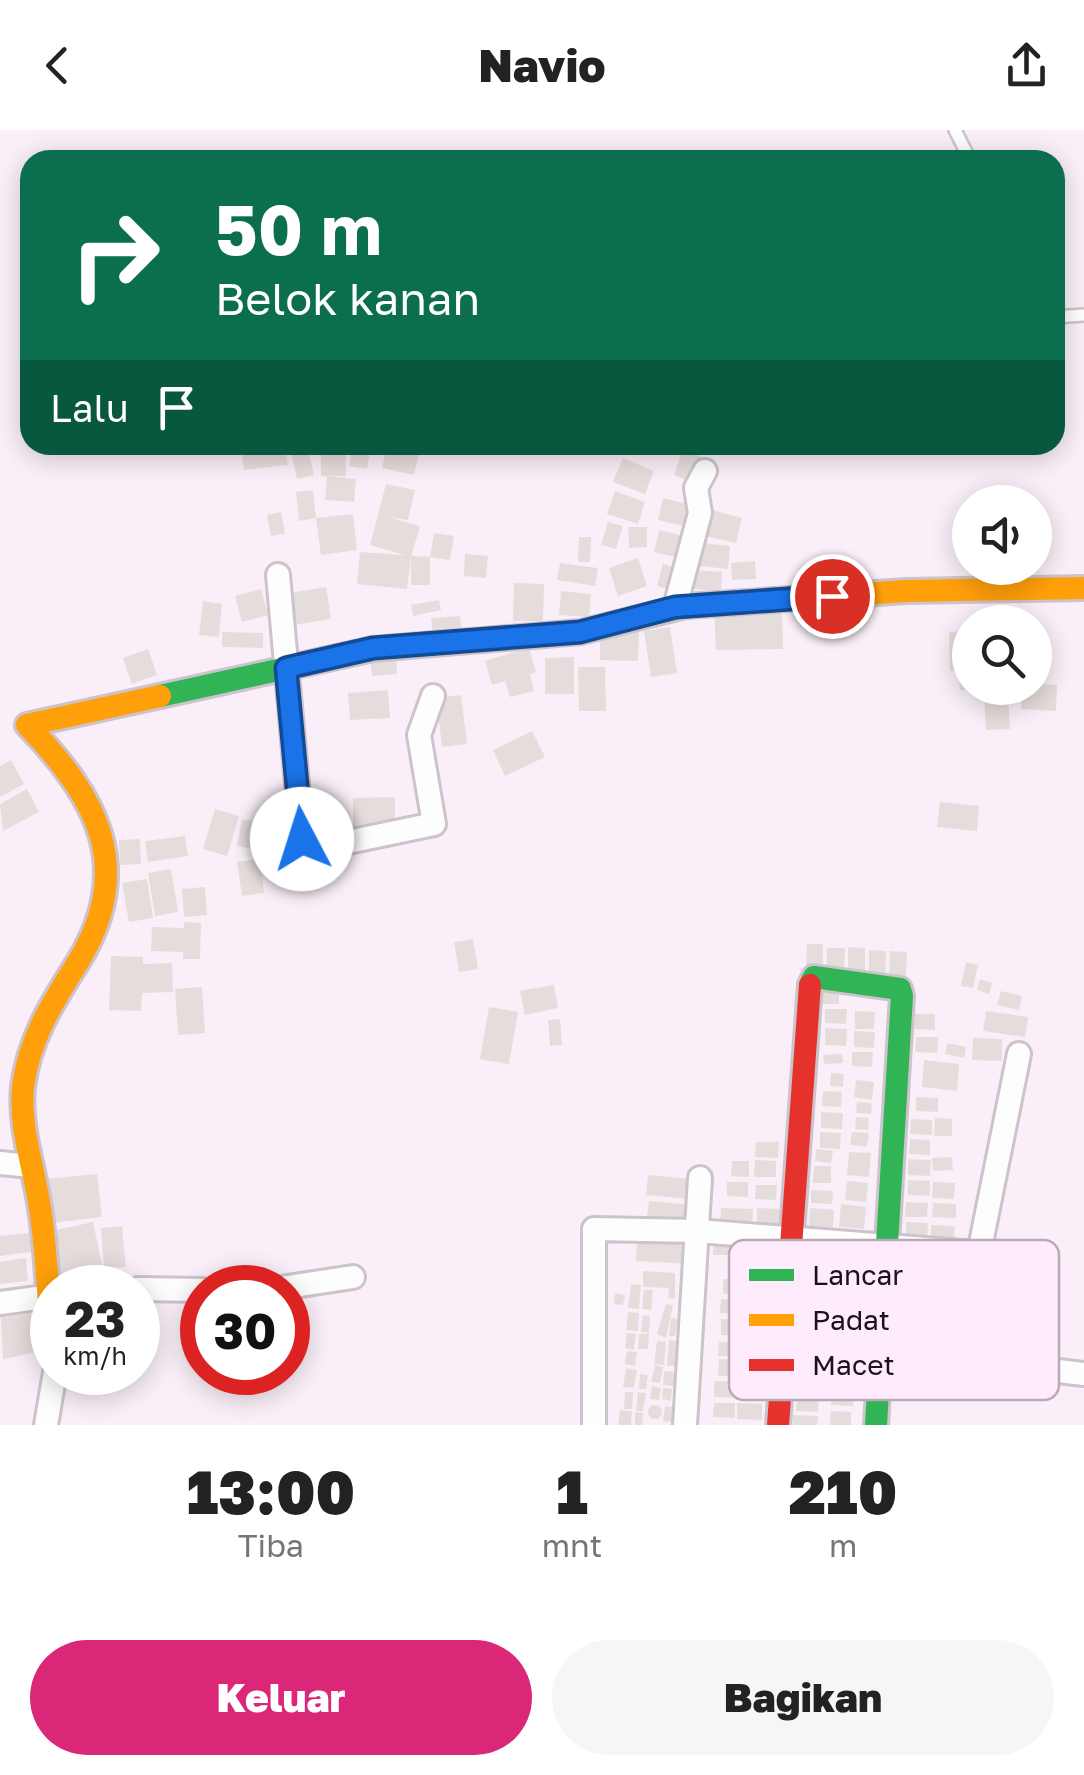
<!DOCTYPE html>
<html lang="id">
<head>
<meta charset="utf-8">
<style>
  :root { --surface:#fff; --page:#f6f6f6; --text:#222; --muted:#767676; --accent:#db2777 }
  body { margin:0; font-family:"Golos Text",sans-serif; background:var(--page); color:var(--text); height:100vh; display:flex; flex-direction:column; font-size:38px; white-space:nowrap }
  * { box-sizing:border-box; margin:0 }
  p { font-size:32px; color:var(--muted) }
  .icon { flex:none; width:55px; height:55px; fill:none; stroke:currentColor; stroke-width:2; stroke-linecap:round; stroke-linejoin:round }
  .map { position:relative; height:1295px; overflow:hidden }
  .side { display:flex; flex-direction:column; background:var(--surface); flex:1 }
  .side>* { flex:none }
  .hud { position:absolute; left:20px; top:20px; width:1045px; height:305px; border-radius:30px; box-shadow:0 5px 25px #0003; background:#0b6e4f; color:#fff; overflow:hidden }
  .tools { position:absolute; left:952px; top:355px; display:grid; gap:20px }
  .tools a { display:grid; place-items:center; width:100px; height:100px; border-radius:50%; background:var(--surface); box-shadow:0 5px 25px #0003; font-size:50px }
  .speed { position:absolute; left:30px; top:1135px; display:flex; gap:20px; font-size:50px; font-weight:700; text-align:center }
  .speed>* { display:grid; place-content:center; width:130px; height:130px; border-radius:50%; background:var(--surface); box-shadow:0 5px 25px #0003; line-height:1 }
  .speed small { font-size:25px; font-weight:400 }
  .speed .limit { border:15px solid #d22; background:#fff; color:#111 }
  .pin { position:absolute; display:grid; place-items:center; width:85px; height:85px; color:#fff; margin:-42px; border:5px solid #fff; border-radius:50%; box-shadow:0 2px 10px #0007 }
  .me { position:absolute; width:110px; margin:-55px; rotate:355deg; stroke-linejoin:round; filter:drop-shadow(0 0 8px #0008) }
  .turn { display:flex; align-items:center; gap:35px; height:210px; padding:0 30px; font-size:45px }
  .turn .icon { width:130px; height:130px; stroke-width:2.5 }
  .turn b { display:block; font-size:70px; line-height:85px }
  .then { display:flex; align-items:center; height:95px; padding:0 30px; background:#0003; gap:20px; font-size:38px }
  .eta { display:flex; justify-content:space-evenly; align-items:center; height:170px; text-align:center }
  .eta b { font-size:60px; font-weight:800; line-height:70px }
  .primary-button { display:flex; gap:20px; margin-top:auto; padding:20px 30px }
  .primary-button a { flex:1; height:115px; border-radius:60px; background:var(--accent); color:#fff; font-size:40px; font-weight:800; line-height:115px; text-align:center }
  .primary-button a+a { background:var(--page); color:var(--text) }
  header { display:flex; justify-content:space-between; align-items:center; height:130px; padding:0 30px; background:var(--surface); font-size:45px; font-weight:800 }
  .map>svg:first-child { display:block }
  .building { fill:#e5dddc }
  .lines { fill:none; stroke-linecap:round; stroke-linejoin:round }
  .lane-casing { stroke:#ccc3cb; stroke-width:16 }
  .street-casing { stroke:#ccc3cb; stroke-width:28 }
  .fast-casing { stroke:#ccc3cb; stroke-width:28 }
  .slow-casing { stroke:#ccc3cb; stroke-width:28 }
  .jam-casing { stroke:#ccc3cb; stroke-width:28 }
  .lane { stroke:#fefdfe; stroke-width:11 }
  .street { stroke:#fefdfe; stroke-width:22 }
  .fast { stroke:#30b455; stroke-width:22 }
  .slow { stroke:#ff9f0a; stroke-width:22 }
  .jam { stroke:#e5322d; stroke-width:22 }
  .route-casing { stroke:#114b97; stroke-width:25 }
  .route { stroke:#1a73e8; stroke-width:18 }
  .key { fill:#feebfc; stroke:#baaab8; stroke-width:2.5 }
  .key-label { font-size:28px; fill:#1b131b }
</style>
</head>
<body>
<header><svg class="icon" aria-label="back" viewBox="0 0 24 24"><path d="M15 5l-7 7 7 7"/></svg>Navio<svg class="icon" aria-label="share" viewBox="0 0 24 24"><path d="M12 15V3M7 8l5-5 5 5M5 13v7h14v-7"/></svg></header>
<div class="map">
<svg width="1084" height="1295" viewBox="0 0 1084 1295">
  <rect width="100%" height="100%" fill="#faeff8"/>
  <!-- building -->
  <g class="building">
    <path d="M285,315l3,20 -44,5 -3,-22z"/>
    <path d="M307,315l7,30 -17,4 -7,-32z"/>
    <rect x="321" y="315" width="25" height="31"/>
    <path d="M353,315h18l-4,24 -18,-3z"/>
    <path d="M387,315h34l-7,30 -32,-7z"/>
    <path d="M683,320l19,7 -9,26 -19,-8z"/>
    <path d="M623,328l31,13 -9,23 -32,-12z"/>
    <path d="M327,346l29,3 -2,23 -29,-2z"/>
    <path d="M386,354l29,6 -7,30 -20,-3 32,9 -9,31 -41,-12z"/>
    <path d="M313,360l3,28 -17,3 -3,-29z"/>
    <path d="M615,361l30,11 -7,22 -31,-10z"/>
    <path d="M663,368l34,8 -5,22 -34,-8z"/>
    <path d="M712,380l30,8 -6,25 -31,-7z"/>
    <path d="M281,382l4,22 -14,2 -4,-21z"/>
    <path d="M353,384l4,36 -36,5 -5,-37z"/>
    <path d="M608,392l15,4 -7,23 -15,-4z"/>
    <path d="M628,397h19v20l-18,1z"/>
    <path d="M659,400l30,7 -5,22 -30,-7z"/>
    <path d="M434,403l20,3 -4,24 -20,-3z"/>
    <path d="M579,407h12l-1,25h-12z"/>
    <path d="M702,413l28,3 -2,23 -28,-3z"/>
    <path d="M360,422l70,5v28h-19v-28l-4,32 -50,-5z"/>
    <path d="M465,424l23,2 -2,22 -22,-2z"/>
    <path d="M638,428l9,28 -29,10 -9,-28z"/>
    <path d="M755,431l1,18 -24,1 -1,-17z"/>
    <path d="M560,433l38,5 -3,18 -38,-6z"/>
    <path d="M663,434l20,6 -5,22 -21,-6z"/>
    <path d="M692,440l30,2 -1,19 -30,-2z"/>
    <path d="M514,453l30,1 -1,37h-30z"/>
    <path d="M326,457l5,32 -37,6 -5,-32z"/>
    <path d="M261,459l7,26 -26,7 -7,-26z"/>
    <path d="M561,461l30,3 -2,23 -30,-2z"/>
    <path d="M439,470l2,10 -28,6 -2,-11z"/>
    <path d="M203,471l19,3 -3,33 -20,-2z"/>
    <path d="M782,475l1,44 -67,1 -2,-43z"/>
    <path d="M460,486l2,19 -29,3 -2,-20z"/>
    <path d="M670,497l7,46 -26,4 -7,-46z"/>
    <path d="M600,500l39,1 -1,30 -38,-1z"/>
    <path d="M970,501v39l-20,1 -1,-39z"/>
    <path d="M222,502l41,1v15l-41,-1z"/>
    <path d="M529,518l7,24 -6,2 4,17 -24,6 -5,-16 -13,4 -7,-24z"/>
    <path d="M148,519l9,26 -25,9 -9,-26z"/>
    <path d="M396,523l1,21 -25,2 -2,-21z"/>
    <path d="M574,527v37h-29v-36z"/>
    <path d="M578,537h27l1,44h-27z"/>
    <path d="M959,543h11v17h-10z"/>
    <path d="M1035,554l22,1 -1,26 -35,-2 1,-21z"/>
    <path d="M388,560l2,28 -40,2 -2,-27z"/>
    <path d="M461,565l6,49 -25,3 -6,-49z"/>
    <path d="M1008,565l2,34 -24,1 -2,-34z"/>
    <path d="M532,601l13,26 -40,19 -12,-26z"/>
    <path d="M11,630l13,24 -24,13v-31z"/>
    <path d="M27,659l12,23 -36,19 -3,-27z"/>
    <path d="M395,667v33l-42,1v-33z"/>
    <path d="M940,672l39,4 -2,25 -40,-4z"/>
    <path d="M215,679l24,7 -12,40 -24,-7z"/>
    <path d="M242,689l26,5 -6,26 -25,-4z"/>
    <path d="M185,706l3,20 -40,6 -3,-21z"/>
    <path d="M140,709l1,25 -21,1 -1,-25z"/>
    <path d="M260,729l4,34 -22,3 -5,-34z"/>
    <path d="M171,739l7,43 -23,4 -7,-43z"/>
    <path d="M147,749l6,39 -24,4 -7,-39z"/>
    <path d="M205,757l2,28 -23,2 -2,-28z"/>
    <path d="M184,792l17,1 -1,36h-17v-7l-32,-1 1,-24 32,1z"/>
    <path d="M473,809l5,30 -19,3 -5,-30z"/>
    <path d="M807,814h16v26h-17z"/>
    <path d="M848,817l17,1v26l-17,-1z"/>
    <path d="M827,818h18l-1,25 -18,-1z"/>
    <path d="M869,820l17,1 -1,24 -16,-1z"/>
    <path d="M890,821l17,1 -1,24 -17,-1z"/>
    <path d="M111,826l32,1v7l29,-1 1,29 -31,1 -1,18 -32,-1z"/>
    <path d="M966,832l12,3 -5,23 -12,-2z"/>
    <path d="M980,849l12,4 -3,11 -12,-4z"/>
    <path d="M554,855l4,23 -33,7 -5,-24z"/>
    <path d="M202,857l3,46 -27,2 -3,-46z"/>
    <rect x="816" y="860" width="23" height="14"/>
    <path d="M1001,861l21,5 -3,14 -22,-5z"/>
    <path d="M489,877l29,5 -9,52 -29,-5z"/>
    <path d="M825,879h22l-1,15 -21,-1z"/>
    <path d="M855,881l20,1 -1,17h-19z"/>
    <path d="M986,881l42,6 -3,20 -42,-6z"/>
    <path d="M915,884h20v16l-21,-1z"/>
    <path d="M560,889l2,26 -12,1 -2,-26z"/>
    <path d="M825,898l22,1 -1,17 -21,-1z"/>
    <path d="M854,901l21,1 -1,16 -20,-1z"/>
    <path d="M916,907h22l-1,16 -22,-1z"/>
    <path d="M973,908l29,1v22l-30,-1z"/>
    <path d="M947,913l19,4 -2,11 -19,-4z"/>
    <path d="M852,922h21l-1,15 -20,-1z"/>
    <path d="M842,924l1,9 -19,1 -1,-9z"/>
    <path d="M924,930l35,4 -2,27 -35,-4z"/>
    <path d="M831,943l13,1 -1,13 -13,-1z"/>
    <path d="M856,950l18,2 -2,18 -18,-3z"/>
    <path d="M823,961l19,1 -1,15 -19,-1z"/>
    <path d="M916,967l22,1v14l-22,-1z"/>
    <path d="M857,972l15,1 -1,11 -15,-1z"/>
    <path d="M821,982l22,1 -1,16 -21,-1z"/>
    <path d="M856,987l13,1 -1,12 -13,-1z"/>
    <path d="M935,988l17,1v17h-18z"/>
    <path d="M911,989l21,1v15l-22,-1z"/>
    <path d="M820,1002l21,1 -1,16 -20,-1z"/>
    <path d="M852,1002l17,1 -2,14 -17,-2z"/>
    <path d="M910,1009l20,1v15l-21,-1z"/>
    <path d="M756,1012h23l-1,16 -23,-1z"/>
    <path d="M816,1019l17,2 -2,12 -16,-2z"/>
    <path d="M849,1022l22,1 -2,24 -22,-2z"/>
    <path d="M952,1027l1,13 -20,1 -1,-13z"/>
    <path d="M908,1029l23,1 -1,16 -22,-1z"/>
    <path d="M755,1030l21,1v16h-22z"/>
    <path d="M732,1031h17v16l-18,-1z"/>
    <path d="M814,1036h17v17h-18z"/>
    <path d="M97,1044l5,43 -52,6 -5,-44z"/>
    <path d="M648,1045l44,4 -2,20 -44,-4z"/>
    <path d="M908,1050l22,1v15l-22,-1z"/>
    <path d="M847,1051l21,2 -2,19 -21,-2z"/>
    <path d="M727,1052h21v15l-21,-1z"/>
    <path d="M933,1052l22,1 -1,16 -22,-1z"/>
    <path d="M756,1055h21l-1,15 -21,-1z"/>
    <path d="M811,1060l22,1 -1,13 -21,-1z"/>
    <path d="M649,1071l42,4 -1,16 -43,-4z"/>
    <path d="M906,1072l22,1 -1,14h-22z"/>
    <path d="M933,1073l23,1v14l-24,-1z"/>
    <path d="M841,1074l25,3 -2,22 -25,-2z"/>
    <path d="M721,1078l32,1 -1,20 -32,-1z"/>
    <path d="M757,1078l25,1v20h-25z"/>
    <path d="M810,1078l24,2 -1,18 -24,-1z"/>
    <path d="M93,1092l9,43 -41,9 -10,-43z"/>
    <path d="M906,1092l22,1 -1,15h-21z"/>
    <path d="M931,1095l24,1 -1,14 -23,-1z"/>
    <path d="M122,1096l4,41 -22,1 -3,-40z"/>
    <path d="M29,1103l2,19 -31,4v-20z"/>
    <path d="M714,1107l24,1 -1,17h-24z"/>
    <path d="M743,1108l25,1v16l-25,-1z"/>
    <path d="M637,1110l52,4 -1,20 -52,-3z"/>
    <path d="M26,1128l2,23 -28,3v-22z"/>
    <path d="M643,1141l32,2v26l-7,-1 1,-10 -26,-1z"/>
    <path d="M723,1149l20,1v14h-20z"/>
    <path d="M631,1154l10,1 -2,24 -11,-1z"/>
    <path d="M644,1160h9l-2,20 -9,-1z"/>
    <path d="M615,1163l10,2 -2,10 -9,-1z"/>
    <path d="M143,1168l5,35 -10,2v-36z"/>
    <path d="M721,1169l21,1 -1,14 -21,-1z"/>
    <path d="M29,1172l9,50 -35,7 -3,-52z"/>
    <path d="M666,1174l7,1 -7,33 -9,-4z"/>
    <path d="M628,1182l11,1 -1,18 -12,-1z"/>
    <path d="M643,1185l7,1 -1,17 -8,-1z"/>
    <path d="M671,1188l7,1 -3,17h-6z"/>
    <rect x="721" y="1189" width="19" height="16"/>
    <path d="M627,1203l9,1 -2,16 -9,-2z"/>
    <path d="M639,1204h10l-1,15h-10z"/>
    <path d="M669,1210l8,1 -2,25h-8z"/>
    <path d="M657,1211l9,1 -2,23 -10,-1z"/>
    <path d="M719,1212h20v14h-21z"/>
    <path d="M627,1221l10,1 -2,14 -10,-2z"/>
    <path d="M719,1229l19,1v16h-20z"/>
    <path d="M655,1235l8,2 -3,16 -9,-1z"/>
    <path d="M626,1238l11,2 -3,18 -11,-1z"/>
    <path d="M664,1241l12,1 -1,14 -12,-1z"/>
    <path d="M640,1244l8,1 -2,14h-7z"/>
    <path d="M714,1251l23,1 -1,16 -22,-1z"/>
    <path d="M652,1256l9,2 -2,12 -9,-1z"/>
    <path d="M663,1258l9,1 -1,12 -9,-2z"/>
    <path d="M797,1259h22l-1,23 -22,-1z"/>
    <path d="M832,1259h22l-1,17 -22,-1z"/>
    <path d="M625,1262h8l-1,17h-8z"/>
    <path d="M638,1262l8,1 -3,18h-7z"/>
    <path d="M714,1273h21v15l-22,-1z"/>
    <path d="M737,1273l25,1v16l-25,-1z"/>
    <circle cx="655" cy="1282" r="7"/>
    <path d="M665,1276l9,1 -2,15 -9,-1z"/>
    <path d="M620,1280l12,1 -1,14h-13z"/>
    <path d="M831,1281l20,1v13h-21z"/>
    <path d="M635,1282l8,1 -1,12h-7z"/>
    <path d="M793,1285l25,1 -1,9h-24z"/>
  </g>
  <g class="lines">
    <!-- lane casing -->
    <g class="lane-casing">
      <g id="lane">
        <path d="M955,0l15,30"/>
        <path d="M1055,187l29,-2"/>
      </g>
    </g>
    <!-- street casing -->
    <g class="street-casing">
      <g id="street">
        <path d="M278,445l24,264 22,8 110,-23 -15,-89 14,-39"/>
        <path d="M675,477l25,-94 -4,-25 9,-17"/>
        <path d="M0,1033l31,3"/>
        <path d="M281,1158l72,-11"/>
        <path d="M138,1159l64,1"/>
        <path d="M0,1173l52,-7"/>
        <path d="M973,1188l6,-65 40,-199"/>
        <path d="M46,1295l9,-53"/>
        <path d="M594,1295v-196l103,2 329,26c27,22 13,71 11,101l13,12 34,4"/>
        <path d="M685,1295l15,-247"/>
      </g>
    </g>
    <!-- fast casing -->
    <g class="fast-casing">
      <g id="fast">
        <path d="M160,566l213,-47 208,-17 105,-26"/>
        <path d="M810,855l4,-8 86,12 2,7 -26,429"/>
      </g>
    </g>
    <!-- slow casing -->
    <g class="slow-casing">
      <g id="slow">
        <path d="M686,476l220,-15 178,-3"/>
        <path d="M52,1215c-4,-46 -5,-92 -12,-137 -6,-41 -21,-80 -17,-121 6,-49 30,-85 55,-125 58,-94 19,-165 -51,-237l133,-29"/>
      </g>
    </g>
    <!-- jam casing -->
    <g class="jam-casing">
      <path id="jam" d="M778,1295l32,-440"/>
    </g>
    <!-- lane -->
    <use href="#lane" class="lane"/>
    <!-- street -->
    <use href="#street" class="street"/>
    <!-- fast -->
    <use href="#fast" class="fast"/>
    <!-- slow -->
    <use href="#slow" class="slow"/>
    <!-- jam -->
    <use href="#jam" class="jam"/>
  </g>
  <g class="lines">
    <!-- route casing -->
    <g class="route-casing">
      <path id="route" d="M302,709l-16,-171 87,-20 207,-16 95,-25 157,-11"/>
    </g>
    <!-- route -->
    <use href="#route" class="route"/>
  </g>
  <!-- legend -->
  <rect x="729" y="1110" width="330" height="160" rx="15" class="key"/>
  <rect x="749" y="1139" width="45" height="12" fill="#30b455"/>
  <rect x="749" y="1184" width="45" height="12" fill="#ff9f0a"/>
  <rect x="749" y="1229" width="45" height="12" fill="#e5322d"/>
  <g class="key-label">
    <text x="812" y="1155">Lancar</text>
    <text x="812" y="1200">Padat</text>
    <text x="812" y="1245">Macet</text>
  </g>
</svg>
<div class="tools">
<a><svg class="icon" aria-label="sound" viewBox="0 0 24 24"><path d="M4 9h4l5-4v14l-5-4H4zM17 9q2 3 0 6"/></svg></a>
<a><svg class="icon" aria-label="search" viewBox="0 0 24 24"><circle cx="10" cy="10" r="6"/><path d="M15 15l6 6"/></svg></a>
</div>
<div class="speed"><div>23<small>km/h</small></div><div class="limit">30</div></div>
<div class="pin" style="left:832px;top:466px;background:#d93025"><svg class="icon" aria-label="arrive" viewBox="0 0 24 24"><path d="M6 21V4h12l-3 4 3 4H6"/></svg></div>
<svg class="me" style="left:302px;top:709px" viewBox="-20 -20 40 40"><circle r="19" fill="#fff"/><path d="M0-13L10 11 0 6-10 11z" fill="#1a73e8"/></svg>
<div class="hud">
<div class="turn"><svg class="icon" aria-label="right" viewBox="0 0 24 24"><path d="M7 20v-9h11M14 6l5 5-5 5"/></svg><div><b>50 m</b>Belok kanan</div></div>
<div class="then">Lalu<svg class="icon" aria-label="arrive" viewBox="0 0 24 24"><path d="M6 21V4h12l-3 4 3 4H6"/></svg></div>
</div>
</div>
<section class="side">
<div class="eta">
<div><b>13:00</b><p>Tiba</p></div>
<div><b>1</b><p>mnt</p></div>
<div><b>210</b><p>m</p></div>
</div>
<div class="primary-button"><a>Keluar</a><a>Bagikan</a></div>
</section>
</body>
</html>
